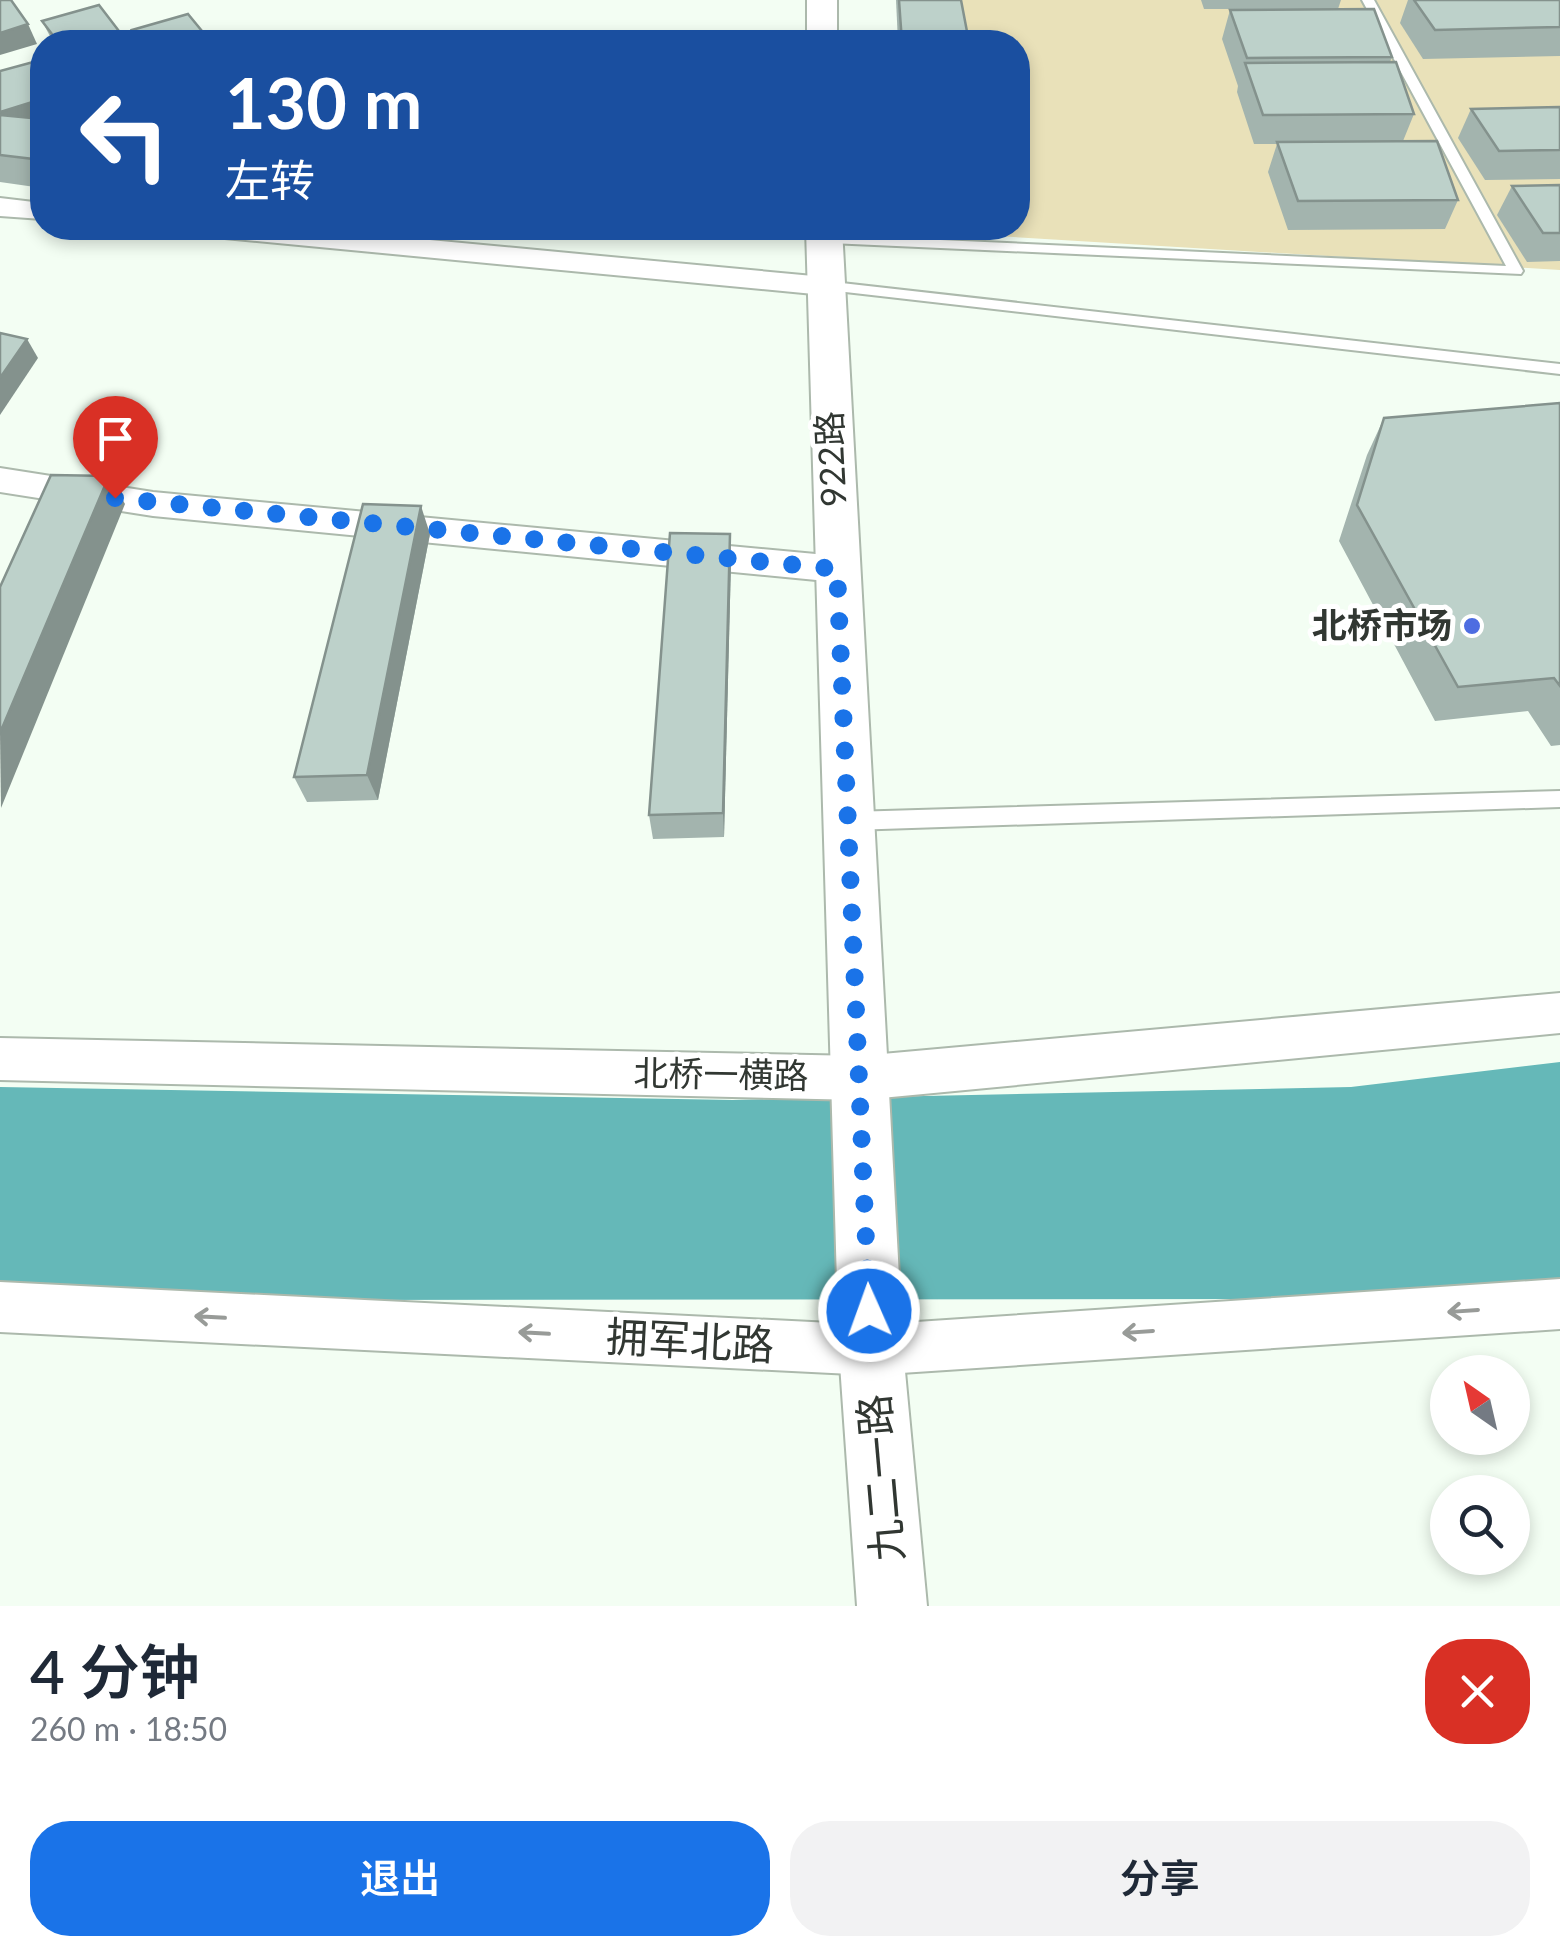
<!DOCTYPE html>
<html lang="zh">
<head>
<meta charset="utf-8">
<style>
  :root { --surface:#fff; --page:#f2f2f3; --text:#1f2937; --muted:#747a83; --accent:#1a73e8 }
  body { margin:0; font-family:Lato,"Noto Sans SC",sans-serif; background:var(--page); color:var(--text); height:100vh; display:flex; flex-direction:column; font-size:38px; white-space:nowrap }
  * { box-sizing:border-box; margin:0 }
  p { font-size:32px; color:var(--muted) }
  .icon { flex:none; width:55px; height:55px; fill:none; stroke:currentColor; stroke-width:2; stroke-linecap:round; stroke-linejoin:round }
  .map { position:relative; height:1606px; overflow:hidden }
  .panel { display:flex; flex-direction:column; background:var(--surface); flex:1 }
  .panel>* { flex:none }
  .top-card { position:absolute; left:30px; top:30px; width:1000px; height:210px; border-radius:40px; box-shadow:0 5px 15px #0003; background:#1a4fa0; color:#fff; overflow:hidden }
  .needle { width:65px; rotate:326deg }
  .fabs { position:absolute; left:1430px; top:1355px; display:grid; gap:20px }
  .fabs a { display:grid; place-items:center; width:100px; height:100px; border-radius:50%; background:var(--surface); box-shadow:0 5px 15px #0003; font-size:50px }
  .pin { position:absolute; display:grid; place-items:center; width:85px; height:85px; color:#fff; margin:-102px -42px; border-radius:50% 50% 50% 0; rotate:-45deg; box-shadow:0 0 10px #0007 }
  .pin .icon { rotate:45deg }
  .me { position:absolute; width:110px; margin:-55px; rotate:358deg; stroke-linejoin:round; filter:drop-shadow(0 0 8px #0008) }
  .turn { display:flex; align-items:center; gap:35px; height:210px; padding:0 30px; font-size:45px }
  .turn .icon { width:130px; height:130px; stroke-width:2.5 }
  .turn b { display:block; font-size:70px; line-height:85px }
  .round { display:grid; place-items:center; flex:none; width:105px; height:105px; border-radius:40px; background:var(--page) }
  .overview { display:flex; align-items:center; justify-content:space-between; height:170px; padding:0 30px }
  h1 { font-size:60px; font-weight:600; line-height:75px }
  .button { display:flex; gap:20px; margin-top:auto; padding:20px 30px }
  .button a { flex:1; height:115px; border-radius:40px; background:var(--accent); color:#fff; font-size:40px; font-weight:600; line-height:115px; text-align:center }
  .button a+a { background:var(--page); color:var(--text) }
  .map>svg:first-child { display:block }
  .green { fill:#e9e1b9 }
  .water { fill:#65b8b8 }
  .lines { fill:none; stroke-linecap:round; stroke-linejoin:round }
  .service-casing { stroke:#acb9ac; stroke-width:4 }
  .minor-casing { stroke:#acb9ac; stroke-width:4 }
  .tertiary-casing { stroke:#acb9ac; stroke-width:4 }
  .service { fill:#fff; fill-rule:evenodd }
  .minor { fill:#fff; fill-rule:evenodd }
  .tertiary { fill:#fff; fill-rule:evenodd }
  .wall { fill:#a3b4ae }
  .shaded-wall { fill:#84928d }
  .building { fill:#bdd1ca; stroke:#84928d; stroke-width:2.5 }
  .oneway { stroke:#989b98 }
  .route { stroke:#1a73e8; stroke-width:18; stroke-dasharray:0 32.4 }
  .poi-dot { fill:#4e6de1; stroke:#fff; stroke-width:4 }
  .labels { text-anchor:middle; stroke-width:10; stroke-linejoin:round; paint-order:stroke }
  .street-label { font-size:35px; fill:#313732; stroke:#fff }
  .poi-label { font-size:35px; font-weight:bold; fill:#313732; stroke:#fff; text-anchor:end }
  .near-street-label { font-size:42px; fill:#313732; stroke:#fff }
</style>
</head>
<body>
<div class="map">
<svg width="1560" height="1606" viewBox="0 0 1560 1606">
  <rect width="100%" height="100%" fill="#f3fef3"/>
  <!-- green -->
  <path class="green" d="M949,0h611v270l-564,-34 -2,-8h24v-186h-61z"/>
  <!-- water -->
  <path class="water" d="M1560,1062v220l-224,17 -996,1 -340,-16v-197l733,13 618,-13z"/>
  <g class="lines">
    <!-- service casing -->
    <g class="service-casing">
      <g id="service">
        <path d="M1362,0h12l149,271 -2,3 -691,-31 -7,-4 7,-4 676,31z"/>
        <path d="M824,281l736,83v10l-741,-85 -2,-3z"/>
        <path d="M1560,791v16l-709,23 -7,-3 -3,-6 3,-6 7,-3z"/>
      </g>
    </g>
    <!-- minor casing -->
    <g class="minor-casing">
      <g id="minor">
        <path d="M0,198l42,5v16l-42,-3z"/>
        <path d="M200,228h102l522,49 11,2 4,7 -4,7 -11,2 -610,-58 -10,-3z"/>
        <path d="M0,468l153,24 684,64 13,4 5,9 -5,9 -13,4 -684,-66 -153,-24z"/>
        <path d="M1560,993v40l-700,67 -860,-20v-42l860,18z"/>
        <path d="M1560,1279v50l-689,46 -871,-43v-50l871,43z"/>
      </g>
    </g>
    <!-- tertiary casing -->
    <g class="tertiary-casing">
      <g id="tertiary">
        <rect x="807" y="0" width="30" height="42"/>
        <path d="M806,228h36l61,1122 24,256h-70l-18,-256z"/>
      </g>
    </g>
    <!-- service -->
    <use href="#service" class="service"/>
    <!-- minor -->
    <use href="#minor" class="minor"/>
    <!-- tertiary -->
    <use href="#tertiary" class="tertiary"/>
  </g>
  <!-- wall -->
  <g class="wall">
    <path d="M896,0h65l8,42h-71z"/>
    <path d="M1201,0h140l-3,9h-134z"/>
    <path d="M1408,0h152v56l-137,3 -23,-36z"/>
    <path d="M1230,10l162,47 -2,5 24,52 -11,27 55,59 -13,29 -157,1 -20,-58 9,-28h-23l-17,-52 1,-6 -16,-47z"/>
    <path d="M42,21l80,14 2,7h-71z"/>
    <path d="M42,70v118l-42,-6v-111z"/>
    <path d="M1560,107v72l-75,1 -27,-42 13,-29z"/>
    <path d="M1560,185v76l-33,1 -30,-47 15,-29z"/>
    <path d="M1560,403v342l-9,1 -23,-35 -93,10 -96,-180 28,-86 17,-37z"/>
    <path d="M430,534l-52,266 -71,2 -13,-25z"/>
    <path d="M731,562l-7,275 -71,2 -4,-24z"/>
  </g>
  <!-- shaded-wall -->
  <g class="shaded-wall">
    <path d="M28,24l9,20 -37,11v-22z"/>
    <path d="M122,35l2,7h-27z"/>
    <path d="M42,99v23l-42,-7v-3z"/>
    <path d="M27,339l11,19 -38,57v-37z"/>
    <path d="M109,476l16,28 -124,304 -1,-75z"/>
    <path d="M421,506l9,28 -52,266 -11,-25z"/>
    <path d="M730,534l1,28 -7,275 -1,-24z"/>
  </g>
  <!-- building -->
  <g class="building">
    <path d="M0,0h11l17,24 -28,9z"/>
    <path d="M899,0h62l8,42h-67z"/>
    <path d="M1414,0h146v27l-125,3z"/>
    <path d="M99,5l23,30 -25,7h-39l-16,-21z"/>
    <path d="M1374,9l18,48 -145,1 -17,-48z"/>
    <path d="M188,14l23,28h-69l-10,-12z"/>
    <path d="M37,61l5,9v29l-42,13v-41z"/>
    <path d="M1396,62l18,52 -151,1 -18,-52z"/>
    <path d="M1560,107v43l-61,1 -28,-42z"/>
    <path d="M0,115l42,4v41l-42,-5z"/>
    <path d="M1437,141l21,59 -160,1 -21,-59z"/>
    <path d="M1560,185v48h-17l-31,-47z"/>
    <path d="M0,333l27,6 -27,39z"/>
    <path d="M1560,403v283l-6,-8 -96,9 -101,-182 27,-87z"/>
    <path d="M51,475l58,1 -109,257v-146z"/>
    <path d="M363,504l58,2 -54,269 -73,2z"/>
    <path d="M670,533l60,1 -7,279 -74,2z"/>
  </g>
  <!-- one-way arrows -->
  <defs><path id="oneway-shaft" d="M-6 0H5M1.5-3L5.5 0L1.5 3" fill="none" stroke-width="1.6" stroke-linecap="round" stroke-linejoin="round" transform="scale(2.5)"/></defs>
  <g class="oneway">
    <use href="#oneway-shaft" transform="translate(1463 1311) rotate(176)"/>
    <use href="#oneway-shaft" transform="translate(210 1317) rotate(-177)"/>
    <use href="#oneway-shaft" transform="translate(1138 1332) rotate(176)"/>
    <use href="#oneway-shaft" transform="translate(534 1333) rotate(-177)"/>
  </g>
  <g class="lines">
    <!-- route -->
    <path class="route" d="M115,498l722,71 32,742"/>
  </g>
  <!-- markers -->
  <circle class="poi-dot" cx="1472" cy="626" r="10"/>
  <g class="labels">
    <!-- street labels -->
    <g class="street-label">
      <text transform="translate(832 459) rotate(-93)" y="12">922路</text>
      <text transform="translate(721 1075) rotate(1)" y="12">北桥一横路</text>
    </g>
    <!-- poi labels -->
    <g class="poi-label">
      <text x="1452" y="638">北桥市场</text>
    </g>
    <!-- near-street labels -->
    <g class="near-street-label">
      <text transform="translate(690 1341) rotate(3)" y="15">拥军北路</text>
      <text transform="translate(881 1478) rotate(-95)" y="15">九二一路</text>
    </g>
  </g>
</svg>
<div class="fabs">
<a><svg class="needle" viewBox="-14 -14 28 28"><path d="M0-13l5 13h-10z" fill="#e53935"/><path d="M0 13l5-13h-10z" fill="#747a83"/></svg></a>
<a><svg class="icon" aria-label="search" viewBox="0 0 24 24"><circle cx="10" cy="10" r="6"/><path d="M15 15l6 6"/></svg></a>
</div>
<div class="pin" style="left:115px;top:498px;background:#d93025"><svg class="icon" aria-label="arrive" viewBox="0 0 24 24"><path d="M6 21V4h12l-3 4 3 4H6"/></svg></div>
<svg class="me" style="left:869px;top:1311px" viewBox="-20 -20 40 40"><circle r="17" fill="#1a73e8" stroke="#fff" stroke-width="3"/><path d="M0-11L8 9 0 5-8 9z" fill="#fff"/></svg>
<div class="top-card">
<div class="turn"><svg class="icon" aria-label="left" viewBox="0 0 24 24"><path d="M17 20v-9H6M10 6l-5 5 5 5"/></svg><div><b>130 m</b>左转</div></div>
</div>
</div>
<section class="panel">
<div class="overview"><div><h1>4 分钟</h1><p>260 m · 18:50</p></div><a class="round" style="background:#d93025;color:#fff"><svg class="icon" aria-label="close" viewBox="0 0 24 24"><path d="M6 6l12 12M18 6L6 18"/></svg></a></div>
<div class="button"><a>退出</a><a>分享</a></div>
</section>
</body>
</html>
